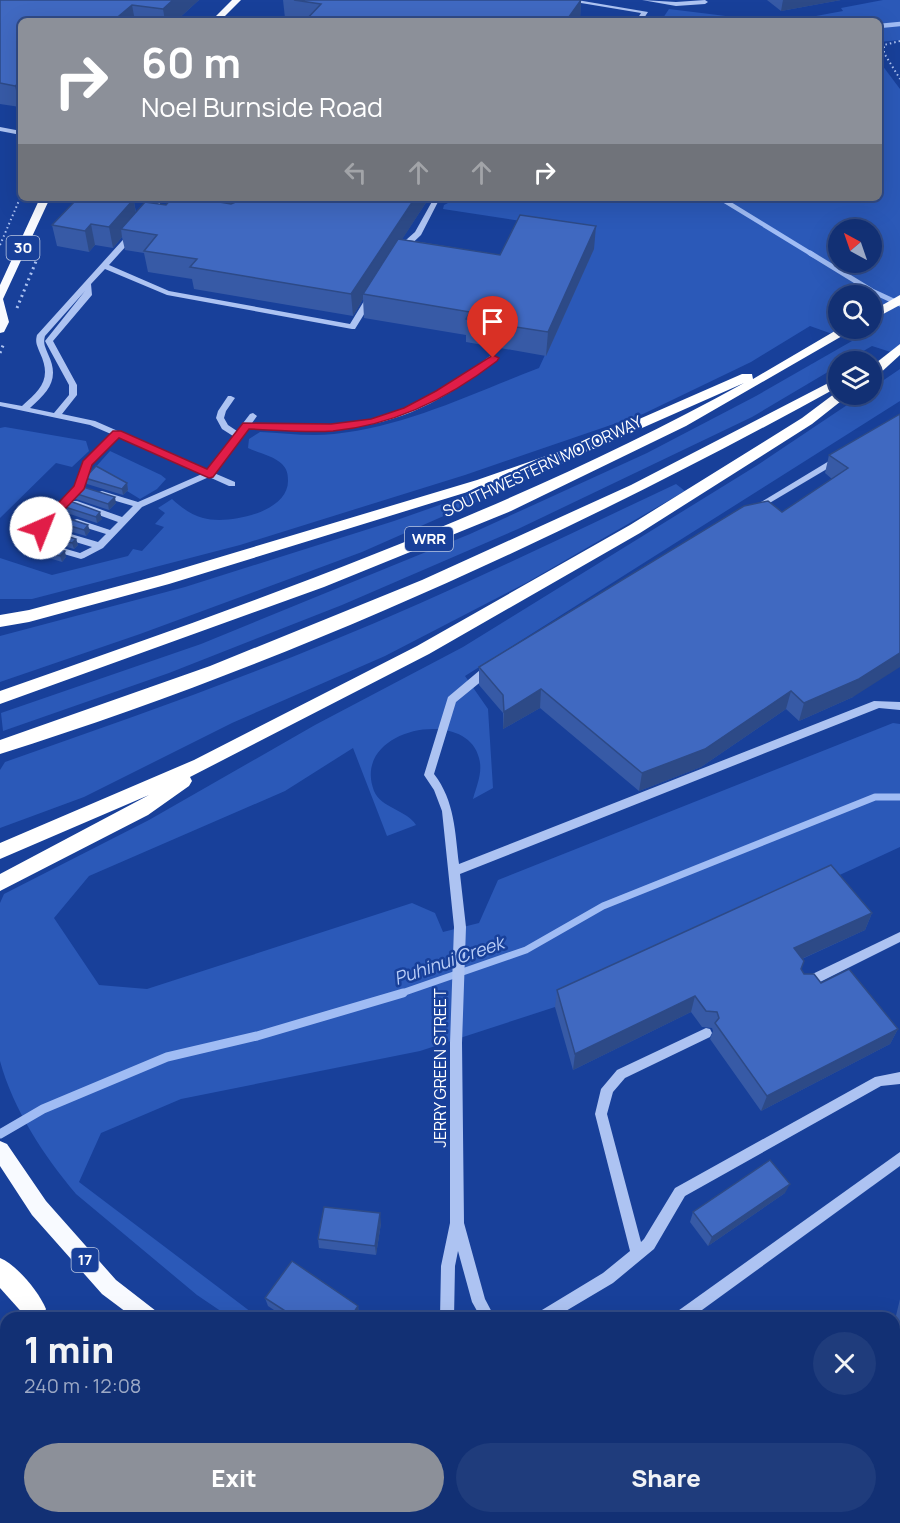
<!DOCTYPE html>
<html lang="en">
<head>
<meta charset="utf-8">
<style>
  :root { --surface:#123074; --page:#1f3c7c; --text:#f1f3f6; --muted:#9ca9c5; --line:#314b86; --accent:#8c9099 }
  body { margin:0; font-family:Manrope,sans-serif; background:var(--page); color:var(--text); height:100vh; display:flex; flex-direction:column; font-size:22px; white-space:nowrap }
  * { box-sizing:border-box; margin:0 }
  p { font-size:20px; color:var(--muted) }
  .icon { flex:none; width:33px; height:33px; fill:none; stroke:currentColor; stroke-width:2; stroke-linecap:round; stroke-linejoin:round }
  .map { position:relative; flex:1; overflow:hidden }
  .panel { position:absolute; left:0px; top:1312px; width:900px; height:212px; display:flex; flex-direction:column; background:var(--surface); border-radius:18px 18px 0 0; box-shadow:0 6px 24px #0002,0 0 0 2px var(--line) }
  .panel>* { flex:none }
  .hud { position:absolute; left:18px; top:18px; width:864px; height:183px; border-radius:9px; box-shadow:0 6px 24px #0002,0 0 0 2px var(--line); background:#8c9099; color:#fff; overflow:hidden }
  .needle { width:39px; rotate:320deg }
  .fabs { position:absolute; left:828px; top:219px; display:grid; gap:12px }
  .fabs a { display:grid; place-items:center; width:54px; height:54px; border-radius:50%; background:var(--surface); box-shadow:0 6px 24px #0002,0 0 0 2px var(--line); font-size:30px }
  .pin { position:absolute; display:grid; place-items:center; width:51px; height:51px; color:#fff; margin:-62px -26px; border-radius:50% 50% 50% 0; rotate:-45deg; box-shadow:0 0 6px #0007 }
  .pin .icon { rotate:45deg }
  .me { position:absolute; width:66px; margin:-33px; rotate:44deg; stroke-linejoin:round; filter:drop-shadow(0 0 4px #0008) }
  .turn { display:flex; align-items:center; gap:21px; height:126px; padding:0 24px; font-size:27px }
  .turn .icon { width:78px; height:78px; stroke-width:2.5 }
  .turn b { display:block; font-size:42px; line-height:51px }
  .lanes { display:flex; align-items:center; height:57px; padding:0 24px; background:#0003; justify-content:center; gap:30px; direction:ltr }
  .lanes .off { opacity:.35 }
  .round { display:grid; place-items:center; flex:none; width:63px; height:63px; border-radius:32px; background:var(--page) }
  .headline { display:flex; align-items:center; justify-content:space-between; height:102px; padding:0 24px }
  h1 { font-size:36px; font-weight:800; line-height:45px }
  .action { display:flex; gap:12px; margin-top:auto; padding:12px 24px }
  .action a { flex:1; height:69px; border-radius:36px; background:var(--accent); color:#fff; font-size:24px; font-weight:800; line-height:69px; text-align:center }
  .action a+a { background:var(--page); color:var(--text) }
  .map>svg:first-child { display:block }
  .green { fill:#2b59b8; fill-rule:evenodd }
  .lines { fill:none; stroke-linecap:round; stroke-linejoin:round }
  .stream-far3 { stroke:#a0bcf4; stroke-width:4.5 }
  .stream-far2 { stroke:#a0bcf4; stroke-width:5 }
  .stream-far1 { stroke:#a0bcf4; stroke-width:7 }
  .stream { stroke:#a0bcf4; stroke-width:9 }
  .path-far2 { stroke:#adc3f2; stroke-width:2; stroke-dasharray:1.5 3; stroke-linecap:butt }
  .path-far1 { stroke:#adc3f2; stroke-width:3; stroke-dasharray:2 4; stroke-linecap:butt }
  .path { stroke:#adc3f2; stroke-width:4.5; stroke-dasharray:4 6; stroke-linecap:butt }
  .minor { fill:#adc3f2; fill-rule:evenodd }
  .major { fill:#f8faff; fill-rule:evenodd }
  .highway { fill:#fff; fill-rule:evenodd }
  .wall { fill:#375aa6 }
  .shaded-wall { fill:#2d4a87 }
  .building { fill:#4069c1; stroke:#2d4a87; stroke-width:1.5 }
  .route { fill:#e11d48; stroke:#92132f; stroke-width:1.5 }
  .labels { text-anchor:middle; stroke-width:5; stroke-linejoin:round; paint-order:stroke }
  .shield { fill:#18409a; stroke:#bac6e1; stroke-width:1.5 }
  .shield-label { font-size:15px; font-weight:bold; fill:#fff }
  .street-label { font-size:16px; fill:#fff; stroke:#18409a }
  .water-label { font-size:18px; font-style:italic; fill:#bacef8; stroke:#18409a }
</style>
</head>
<body>
<div class="map">
<svg width="900" height="1523" viewBox="0 0 900 1523">
  <rect width="100%" height="100%" fill="#18409a"/>
  <!-- green -->
  <g class="green">
    <path d="M883,0h17v40l-21,2v-21h-90l54,-10 -2,-3z"/>
    <path d="M669,9l98,12h-106z"/>
    <path d="M879,61l21,28v266l-28,-9 -26,15 -8,1v4l-86,51 -234,112 -176,76 -173,68 -166,58 -2,-18 200,-69 269,-110 177,-81 109,-57 96,-55 -42,-15 -59,36 -108,52 -178,61 -225,70 -208,54h-32v-41l52,17 76,-19 5,-7 9,2 22,-24 -9,-3 10,-11 -7,-5 14,-9c9,8 19,16 31,19 24,7 85,-5 85,-37 0,-7 -1,-12 -6,-17 -8,-8 -23,-11 -34,-16l1,-9 11,-7c24,1 50,5 74,2 73,-8 137,-40 205,-66l54,-118 -27,-22 -123,-19 1,-4 14,-7h421zM838,230h34v32h-34zM838,296h34v32h-34z"/>
    <path d="M900,369v32l-435,275 23,33 5,79 -20,11c4,-14 10,-27 6,-41 -12,-52 -129,-30 -105,33 7,17 33,19 42,34l-29,11 -34,-88 -68,43 -196,85 -35,42 45,67 48,4 265,-86 23,10 8,19 36,-9 19,-43 395,-157 7,1v123l-345,160 -135,44 -239,48 -80,34 -22,49 180,136h-28l-34,-23 -121,-101c-32,-38 -63,-85 -76,-133v-158l4,-9 145,-74 166,-95 148,-78 293,-181 106,-71 10,-1v-6z"/>
    <path d="M5,427l81,14 3,10 -17,16 -16,-4 -56,55v-90z"/>
    <path d="M110,451l51,24 5,4 -9,10 -17,10 -47,-29z"/>
    <path d="M582,455l-220,97 -222,82 -140,48v-46l185,-49 209,-66z"/>
    <path d="M676,484l9,7 -159,92 -141,73 -153,67 -148,74 -84,31v-58l5,-8c109,-38 217,-76 324,-120 118,-48 232,-104 347,-158z"/>
    <path d="M0,1337l6,7v170l-6,-3z"/>
    <path d="M18,1518h223l11,5h-221z"/>
  </g>
  <g class="lines">
    <!-- stream-far3 -->
    <g class="stream-far3">
      <path d="M879,26l21,-2"/>
      <path d="M720,198l93,57"/>
    </g>
    <!-- stream-far2 -->
    <path class="stream-far2" d="M810,253l62,38 28,13"/>
    <!-- stream-far1 -->
    <path class="stream-far1" d="M399,994l127,-44 77,-44 272,-109h25"/>
    <!-- stream -->
    <path class="stream" d="M0,1134l43,-25 124,-52 90,-21 146,-43"/>
    <!-- path-far2 -->
    <g class="path-far2">
      <path d="M900,41l-16,4v8l16,26"/>
      <path d="M0,245l21,-49"/>
    </g>
    <!-- path-far1 -->
    <g class="path-far1">
      <path d="M17,308l22,-54"/>
      <path d="M0,353l4,-10"/>
    </g>
    <!-- path -->
    <g class="path">
      <path d="M0,1324l6,7"/>
      <path d="M255,1518l11,5"/>
    </g>
    <!-- minor -->
    <g class="minor">
      <path d="M563,0h14l71,12 -6,9h-6l5,-8z"/>
      <path d="M642,0l34,2 29,-2 3,2 -3,2 -29,2z"/>
      <path d="M0,127l21,4v4l-21,-4z"/>
      <path d="M154,198h6v9l-8,10h-6l-1,-2 8,-8z"/>
      <path d="M434,198h6l-19,37 -17,16h-6v-4l17,-15z"/>
      <path d="M130,232l7,2 -28,31 60,26 181,33 17,-28 7,2 -19,31h-3l-185,-34 -62,-26 -14,15 1,11 -39,46 24,44v10l-15,19 33,7 112,49 26,-34 -11,-7 -6,-11 2,-7 10,-15h3l4,2 -9,13 -2,7 4,7 9,6 13,-17 3,-1 4,3 -5,7c40,2 82,6 121,-3 44,-10 82,-37 117,-64h6l1,2c-10,11 -24,19 -37,28 -73,48 -127,46 -212,42l-34,45 21,9v4h-6l-20,-9 -67,30 -39,41 -19,10 -3,1 -55,-16 -2,-2 2,-2 49,-53 9,-24 27,-28 -21,-9 -90,-19v-4l22,4c19,-17 30,-27 18,-53 -3,-8 -5,-10 -3,-18zM85,291l-40,50 24,44v10l-15,18 -24,-5c19,-17 30,-29 18,-54 -3,-8 -5,-10 -3,-18zM118,437l84,37 -64,28 -36,-11 -3,1v4l34,10 -11,11 -45,-16h-6l12,-14 8,-22zM70,502l1,3 47,17 -8,8 -33,-11 -3,1 -2,2 2,2 32,10 -8,8 -51,-15zM43,532l49,15 -12,6 -45,-13z"/>
      <path d="M839,455l4,3 -1,2 -84,50h-6l-1,-2z"/>
      <path d="M490,664l4,1 1,3 -1,3 -38,31 -22,72c21,27 21,59 25,90l415,-163 26,1v8l-21,-2 -419,166 6,53 -4,116 2,180 21,76 10,19h-14l-9,-16 -14,-51 -3,15 -1,52h-14l1,-52 9,-43v-180l4,-116 -12,-116 -8,-21 -10,-15 24,-78 38,-32z"/>
      <path d="M900,932v10l-90,45 -4,1 -4,-1 -2,-4 2,-4z"/>
      <path d="M706,1028l4,1 2,4 -2,4 -85,41 -12,14 -6,22 34,128 3,-3 31,-51 200,-111 25,-5v12l-19,2 -196,110 -31,53 -41,34 -59,35h-19l2,-5 66,-40 27,-22 -35,-137 6,-25 16,-19z"/>
      <path d="M900,1152v14l-209,152h-18l2,-5z"/>
      <path d="M547,1518h16l2,5h-16z"/>
      <path d="M733,1518h24l2,5h-24z"/>
    </g>
    <!-- major -->
    <g class="major">
      <path d="M232,0h9l-21,21h-9z"/>
      <path d="M40,198h10l-47,101 6,23 -5,10 -4,1v-48z"/>
      <path d="M0,1141l7,3 39,57 70,79 40,31 3,7h-25l-32,-24 -70,-79 -32,-49z"/>
      <path d="M344,1518h29l2,5h-29z"/>
      <path d="M478,1518h31l2,5h-31z"/>
    </g>
    <!-- highway -->
    <g class="highway">
      <path d="M900,295v10l-28,15v-9z"/>
      <path d="M840,328h16l-170,98 -175,85 -187,76 -324,117v-13c254,-89 508,-178 744,-308l-145,64 -112,39 -318,98 -140,38 -29,5v-12l29,-5 131,-35 317,-95 112,-39 153,-67h10l1,5z"/>
      <path d="M900,344v11l-23,21 -5,1v-11z"/>
      <path d="M838,378v9c-265,146 -548,276 -838,367v-14l210,-74 212,-86 209,-95z"/>
      <path d="M838,391v3h12l-38,30 -172,109 -211,121 -239,123 2,4 -3,5 -41,29 -148,76v-17l149,-79 -149,64v-16l194,-83 223,-114 213,-121 172,-107z"/>
      <path d="M0,1258c17,7 39,34 46,51l-4,8h-16l-26,-29z"/>
    </g>
  </g>
  <!-- wall -->
  <g class="wall">
    <path d="M0,0h199l-23,21h-155v86h-1l-20,-3z"/>
    <path d="M283,0h298l-1,19 -1,2h-274l-20,-3z"/>
    <path d="M767,0h74l-60,11z"/>
    <path d="M172,198h255v3l-25,38 98,16 94,-6 -48,107 -80,-14v-7l-102,-17 -1,-19 -10,17 -159,-27 -2,-10 -44,-7 -4,-19 -19,-3 -3,-13 -9,11 -18,-3 -6,7 -32,-6 -5,-21 82,-23 2,10 30,-7z"/>
    <path d="M900,414l-47,283 -54,24 -13,-12 -85,58 -62,24 -99,-83 -37,21v-16l-24,-28v-18l303,-155 50,-33 -7,-6 4,-18z"/>
    <path d="M85,478l42,5 1,7 -5,5 -36,-11z"/>
    <path d="M74,493l42,10 -7,7 -33,-11z"/>
    <path d="M62,506l40,13 -5,4 -33,-11z"/>
    <path d="M49,520l41,11 -4,5 -35,-10z"/>
    <path d="M37,533l39,6 2,6 -4,4 -35,-10z"/>
    <path d="M21,544l45,13 -4,5 -39,-12z"/>
    <path d="M872,913l-7,17 -63,29 -1,10 3,5 94,55 -8,15 -129,67 -51,-72 3,-8 -1,-3 -10,-1 -11,-15 -118,58 -18,-63 2,-17z"/>
    <path d="M785,1193l-77,53 -18,-24 3,-10z"/>
    <path d="M381,1223l-5,32 -57,-7 -1,-9z"/>
    <path d="M265,1298l93,8 1,9 -2,3h-71l-18,-12z"/>
    <path d="M900,1299v224h-53l1,-5h46v-194z"/>
  </g>
  <!-- shaded-wall -->
  <g class="shaded-wall">
    <path d="M173,0h26l-23,21h-11l-2,-12z"/>
    <path d="M581,0l-1,19 -1,2h-13z"/>
    <path d="M783,0h58l-60,11z"/>
    <path d="M132,5l3,16h-22z"/>
    <path d="M21,81v26h-1l-5,-21z"/>
    <path d="M115,198h23l-4,4 3,19 -16,8 1,8 -9,11 -4,-21z"/>
    <path d="M415,198h12v3l-61,94 -3,-1v5l-10,17 -2,-22z"/>
    <path d="M91,224l4,21 -6,7 -4,-21z"/>
    <path d="M596,226l-2,23 -48,107 2,-24z"/>
    <path d="M127,483l1,7 -5,5 -1,-6z"/>
    <path d="M115,497l1,6 -7,7 -1,-6z"/>
    <path d="M100,512l2,7 -5,4 -1,-6z"/>
    <path d="M88,525l2,6 -4,5 -2,-6z"/>
    <path d="M76,539l2,6 -4,4 -2,-6z"/>
    <path d="M65,551l1,6 -4,5 -2,-6z"/>
    <path d="M900,653v14l-47,30 -54,24 5,-18z"/>
    <path d="M541,689l-1,19 -37,21 1,-17z"/>
    <path d="M791,691l-5,18 -85,58 -62,24 3,-18z"/>
    <path d="M872,913l-7,17 -77,35 6,-17z"/>
    <path d="M695,996l-4,16 -118,58 2,-16z"/>
    <path d="M898,1029l-8,15 -129,67 6,-15z"/>
    <path d="M790,1184l-5,9 -77,53 4,-9z"/>
    <path d="M380,1213l1,10 -5,32 -1,-9z"/>
    <path d="M358,1306l1,9 -2,3h-7z"/>
  </g>
  <!-- building -->
  <g class="building">
    <path d="M0,0h173l-10,9 -31,-4 -19,16h-92v60l-6,5 -15,-3z"/>
    <path d="M294,0h287l-15,21h-261l16,-17z"/>
    <path d="M78,198h42l13,2 -24,27 -18,-3 -6,7 -33,-6z"/>
    <path d="M172,198h24l35,6 7,-3 -4,-3h181l-64,96 -161,-27 7,-8 -53,-8 13,-16 -36,-6 24,-27 21,3z"/>
    <path d="M520,215l76,11 -48,106 -82,-13 4,-7 -107,-18 35,-55 102,16z"/>
    <path d="M900,414v239l-41,26 -55,24 -13,-12 -86,58 -63,24 -101,-84 -37,23 -1,-17 -24,-28 265,-161 24,-5 14,11 66,-44 -19,-13z"/>
    <path d="M96,466l31,17 -5,6 -37,-11z"/>
    <path d="M80,486l35,11 -7,7 -34,-11z"/>
    <path d="M67,500l33,12 -4,5 -34,-11z"/>
    <path d="M54,514l34,11 -4,5 -35,-10z"/>
    <path d="M42,528l34,11 -4,4 -35,-10z"/>
    <path d="M25,539l40,12 -5,5 -39,-12z"/>
    <path d="M831,865l41,48 -78,35 10,13 -3,8 3,5h10l7,9 28,-14 49,60 -131,67 -52,-73 4,-5 -2,-6 -11,-1 -11,-15 -120,58 -18,-64z"/>
    <path d="M770,1160l20,24 -78,53 -19,-25z"/>
    <path d="M324,1207l56,6 -5,33 -57,-7z"/>
    <path d="M292,1261l66,45 -8,12h-54l-31,-20z"/>
    <path d="M900,1333v190h-32l-11,-5h37v-159z"/>
  </g>
  <!-- route -->
  <path class="route" d="M493,355l6,3 -2,3c-48,37 -103,64 -164,70 -27,2 -56,-1 -84,-2l-36,48 -4,1 -90,-40 -27,27 -8,24 -39,41h-9l-1,-2 39,-42 9,-25 30,-30h8l86,38 36,-46 88,1 40,-5 33,-11 32,-17z"/>
  <g class="labels">
    <!-- shield labels -->
    <g class="shield">
      <rect x="6.5" y="236" width="33" height="24" rx="4.5"/>
      <rect x="405" y="527" width="48" height="24" rx="4.5"/>
      <rect x="71.5" y="1248" width="27" height="24" rx="4.5"/>
    </g>
    <g class="shield-label">
      <text x="23" y="253">30</text>
      <text x="429" y="544">WRR</text>
      <text x="85" y="1265">17</text>
    </g>
    <!-- street labels -->
    <g class="street-label">
      <text transform="translate(542 466) rotate(-25)" y="6">SOUTHWESTERN MOTORWAY</text>
      <text transform="translate(440 1068) rotate(-90)" y="6">JERRY GREEN STREET</text>
    </g>
    <!-- water labels -->
    <g class="water-label">
      <text transform="translate(449 961) rotate(-19)" y="6">Puhinui Creek</text>
    </g>
  </g>
</svg>
<div class="fabs">
<a><svg class="needle" viewBox="-14 -14 28 28"><path d="M0-13l5 13h-10z" fill="#e53935"/><path d="M0 13l5-13h-10z" fill="#9ca9c5"/></svg></a>
<a><svg class="icon" aria-label="search" viewBox="0 0 24 24"><circle cx="10" cy="10" r="6"/><path d="M15 15l6 6"/></svg></a>
<a><svg class="icon" aria-label="layers" viewBox="0 0 24 24"><path d="M12 4l9 5-9 5-9-5zM3 14l9 5 9-5"/></svg></a>
</div>
<div class="pin" style="left:493px;top:358px;background:#d93025"><svg class="icon" aria-label="arrive" viewBox="0 0 24 24"><path d="M6 21V4h12l-3 4 3 4H6"/></svg></div>
<svg class="me" style="left:41px;top:528px" viewBox="-20 -20 40 40"><circle r="19" fill="#fff"/><path d="M0-13L10 11 0 6-10 11z" fill="#e11d48"/></svg>
<div class="hud">
<div class="turn"><svg class="icon" aria-label="right" viewBox="0 0 24 24"><path d="M7 20v-9h11M14 6l5 5-5 5"/></svg><div><b>60 m</b>Noel Burnside Road</div></div>
<div class="lanes"><svg class="icon off" aria-label="left" viewBox="0 0 24 24"><path d="M17 20v-9H6M10 6l-5 5 5 5"/></svg><svg class="icon off" aria-label="ahead" viewBox="0 0 24 24"><path d="M12 20V5M6 11l6-6 6 6"/></svg><svg class="icon off" aria-label="ahead" viewBox="0 0 24 24"><path d="M12 20V5M6 11l6-6 6 6"/></svg><svg class="icon" aria-label="right" viewBox="0 0 24 24"><path d="M7 20v-9h11M14 6l5 5-5 5"/></svg></div>
</div>
<section class="panel">
<div class="headline"><div><h1>1 min</h1><p>240 m · 12:08</p></div><a class="round"><svg class="icon" aria-label="close" viewBox="0 0 24 24"><path d="M6 6l12 12M18 6L6 18"/></svg></a></div>
<div class="action"><a>Exit</a><a>Share</a></div>
</section>
</div>
</body>
</html>
